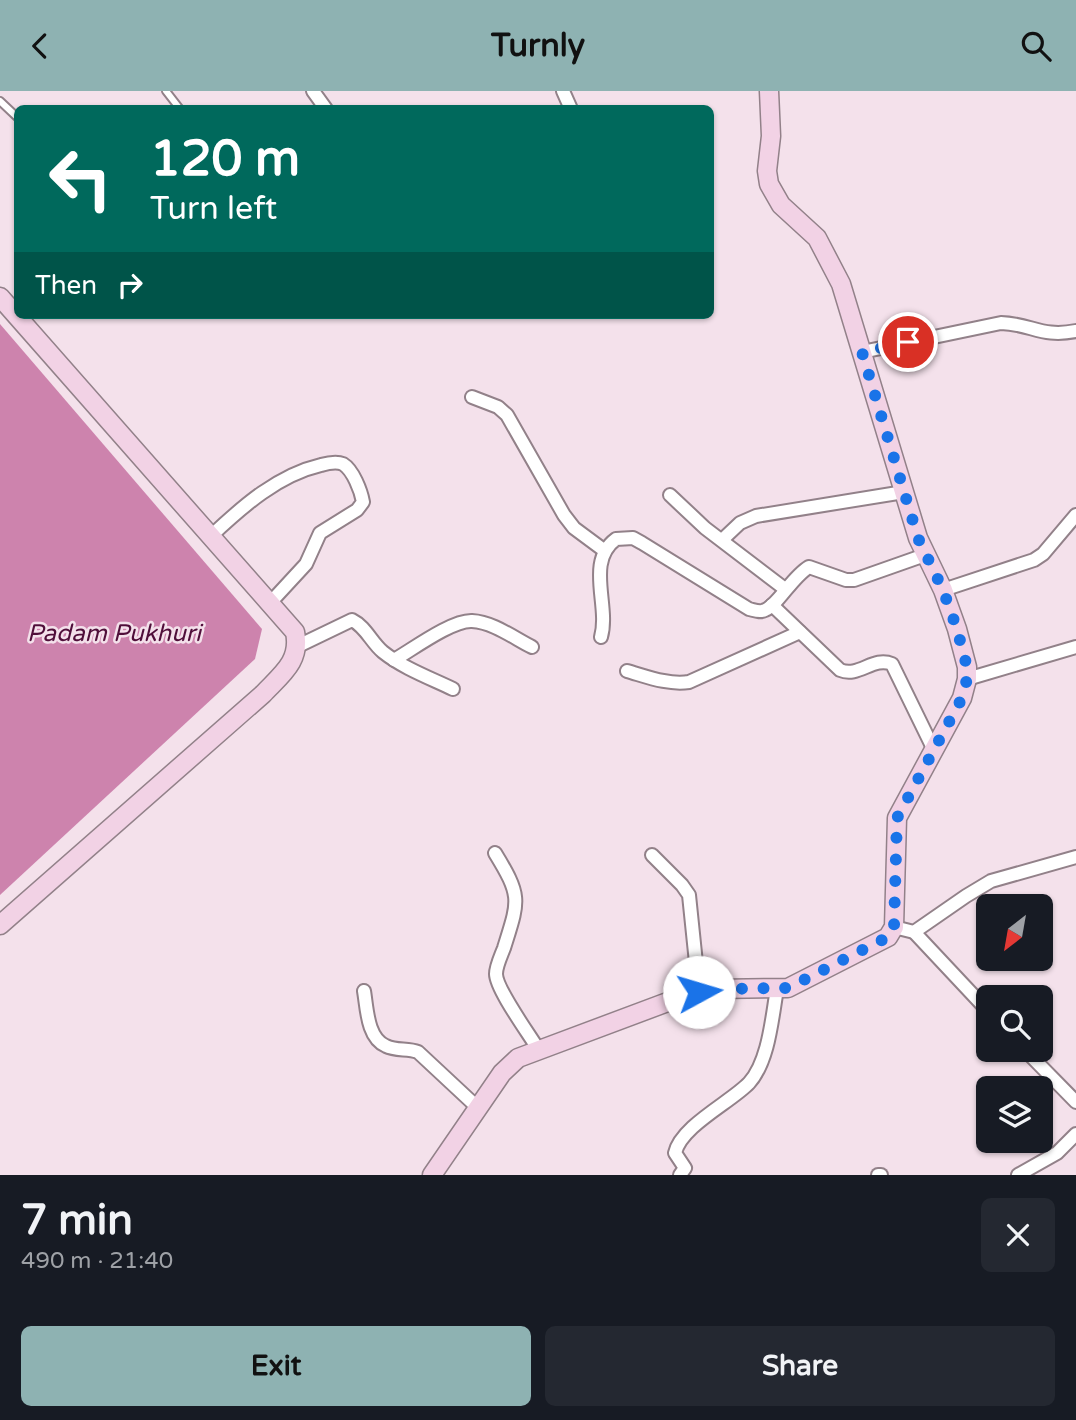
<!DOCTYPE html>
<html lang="en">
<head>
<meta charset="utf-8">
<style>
  :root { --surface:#171b24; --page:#242831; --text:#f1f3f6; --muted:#9ea1a6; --accent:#8eb2b2 }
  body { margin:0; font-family:"Varela Round",sans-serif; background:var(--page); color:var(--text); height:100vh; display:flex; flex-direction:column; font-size:26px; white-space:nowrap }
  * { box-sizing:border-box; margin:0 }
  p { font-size:23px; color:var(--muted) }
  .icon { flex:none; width:38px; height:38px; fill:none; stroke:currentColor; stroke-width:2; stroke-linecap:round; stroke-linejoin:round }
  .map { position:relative; height:1084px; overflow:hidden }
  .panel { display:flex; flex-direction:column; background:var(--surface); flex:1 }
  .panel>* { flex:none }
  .top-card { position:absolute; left:14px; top:14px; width:700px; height:214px; border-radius:10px; box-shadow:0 2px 5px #0004; background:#00695c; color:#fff; overflow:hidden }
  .needle { width:46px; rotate:211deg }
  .controls { position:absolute; left:976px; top:803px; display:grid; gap:14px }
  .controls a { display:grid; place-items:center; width:77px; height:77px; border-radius:10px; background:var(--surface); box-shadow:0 2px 5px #0004; font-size:35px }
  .pin { position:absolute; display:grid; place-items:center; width:60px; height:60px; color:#fff; margin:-30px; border:4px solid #fff; border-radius:50%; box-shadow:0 2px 7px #0007 }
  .me { position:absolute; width:77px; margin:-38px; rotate:84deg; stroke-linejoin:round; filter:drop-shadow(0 0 5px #0008) }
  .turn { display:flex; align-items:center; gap:24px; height:147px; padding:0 21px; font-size:32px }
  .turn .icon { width:91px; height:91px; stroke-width:2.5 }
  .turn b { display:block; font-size:49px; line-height:60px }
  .then { display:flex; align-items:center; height:66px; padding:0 21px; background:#0003; gap:14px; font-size:26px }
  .round { display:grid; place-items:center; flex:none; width:74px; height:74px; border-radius:10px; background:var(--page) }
  .overview { display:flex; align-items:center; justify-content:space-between; height:119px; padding:0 21px }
  h1 { font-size:42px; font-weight:700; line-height:52px }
  .action { display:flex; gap:14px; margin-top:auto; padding:14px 21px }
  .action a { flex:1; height:80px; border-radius:10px; background:var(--accent); color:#111; font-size:28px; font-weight:700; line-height:80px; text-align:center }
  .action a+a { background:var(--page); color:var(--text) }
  header { display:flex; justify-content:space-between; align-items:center; height:91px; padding:0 21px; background:var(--accent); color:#111; font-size:32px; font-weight:700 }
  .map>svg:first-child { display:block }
  .water { fill:#cd83ad }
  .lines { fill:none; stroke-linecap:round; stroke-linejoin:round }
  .lane-casing { stroke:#928189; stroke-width:10 }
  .street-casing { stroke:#928189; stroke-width:16 }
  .secondary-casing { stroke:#928189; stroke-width:21 }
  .lane { stroke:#fff; stroke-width:6 }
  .street { stroke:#fff; stroke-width:12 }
  .secondary { stroke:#f2d2e5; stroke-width:18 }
  .route { stroke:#1a73e8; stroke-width:12; stroke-dasharray:0 21.6 }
  .labels { text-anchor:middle; stroke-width:5; stroke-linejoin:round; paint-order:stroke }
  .water-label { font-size:24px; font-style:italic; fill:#500e3a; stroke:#f4e1eb }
</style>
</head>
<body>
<header><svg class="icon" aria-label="back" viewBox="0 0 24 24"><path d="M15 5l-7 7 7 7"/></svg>Turnly<svg class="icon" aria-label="search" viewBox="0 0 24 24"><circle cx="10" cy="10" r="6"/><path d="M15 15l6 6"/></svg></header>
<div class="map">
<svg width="1076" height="1084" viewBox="0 0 1076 1084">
  <rect width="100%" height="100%" fill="#f4e1eb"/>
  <!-- water -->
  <path class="water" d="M0,233l262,305 -7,30 -255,236z"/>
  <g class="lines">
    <!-- lane casing -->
    <g class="lane-casing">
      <g id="lane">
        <path d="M166,0l14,18"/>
        <path d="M0,10l18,17"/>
      </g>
    </g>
    <!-- street casing -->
    <g class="street-casing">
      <g id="street">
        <path d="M313,0l13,18"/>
        <path d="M563,0l8,18"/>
        <path d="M862,261l139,-29c31,1 41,15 75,8"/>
        <path d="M472,306l26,10 9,8 57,100 10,13 31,23"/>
        <path d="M670,404l35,33 80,61"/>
        <path d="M211,445c32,-30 67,-61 110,-71 7,-2 15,-4 22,-1 10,6 18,27 20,38l-6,8 -37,23 -14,31 -36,39"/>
        <path d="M722,449l18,-17 16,-7 148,-24"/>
        <path d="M943,499l91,-30 9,-6 33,-39"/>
        <path d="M772,514l68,65c19,8 33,-14 52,-6l42,86"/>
        <path d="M601,546c9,-32 -16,-75 15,-98l17,-1 9,5 107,66c5,1 11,4 16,1 13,-5 27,-33 44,-43l37,13h8l71,-25"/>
        <path d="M298,555l54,-26c14,7 19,22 31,32 20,16 47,26 70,37"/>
        <path d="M394,569c19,-11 58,-40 78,-39 21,1 42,17 60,26"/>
        <path d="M627,580c21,6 41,14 62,11l111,-50"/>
        <path d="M967,588l109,-32"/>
        <path d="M495,762c27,44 24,47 9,95 -3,8 -8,18 -8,26 0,15 33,60 42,75"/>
        <path d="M652,764l30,30 7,10 10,97"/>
        <path d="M894,836l20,5 52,-36 25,-15 85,-24"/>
        <path d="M914,841l75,80"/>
        <path d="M364,900c3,17 3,47 22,55 10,5 22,2 32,6l59,55"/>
        <path d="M1025,959l51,52"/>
        <path d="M680,1084l5,-7 -10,-15c6,-27 56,-51 74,-70 20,-22 23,-66 28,-94"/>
        <path d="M878,1084h3"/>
        <path d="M1018,1084l39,-22 19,-19"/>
      </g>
    </g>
    <!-- secondary casing -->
    <g class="secondary-casing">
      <g id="secondary">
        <path d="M0,206l295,335c6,29 -13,42 -32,62l-263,231"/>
        <path d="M432,1084l70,-102 16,-15 171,-64 26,-5 73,-1 100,-51 6,-10 3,-109 65,-120 5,-19v-12l-10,-38 -14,-39 -25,-52 -77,-254 -24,-46 -36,-33 -12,-21 -2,-13 4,-35 -2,-45"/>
      </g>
    </g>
    <!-- lane -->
    <use href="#lane" class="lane"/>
    <!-- street -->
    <use href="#street" class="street"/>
    <!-- secondary -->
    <use href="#secondary" class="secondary"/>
  </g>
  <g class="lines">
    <!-- route -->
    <path class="route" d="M699,901l16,-3 73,-1 100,-51 6,-10 3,-109 65,-120 5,-19v-12l-10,-38 -14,-39 -25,-52 -56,-186 46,-10"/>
  </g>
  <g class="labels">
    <!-- water labels -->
    <g class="water-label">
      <text x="114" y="550">Padam Pukhuri</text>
    </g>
  </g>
</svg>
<div class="controls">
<a><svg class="needle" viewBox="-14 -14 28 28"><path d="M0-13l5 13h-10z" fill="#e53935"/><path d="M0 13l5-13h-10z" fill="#9ea1a6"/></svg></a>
<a><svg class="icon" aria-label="search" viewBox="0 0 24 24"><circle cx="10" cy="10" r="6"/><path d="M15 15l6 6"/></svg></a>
<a><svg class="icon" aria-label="layers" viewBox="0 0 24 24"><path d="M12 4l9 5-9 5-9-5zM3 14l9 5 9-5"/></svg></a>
</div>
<div class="pin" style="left:908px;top:251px;background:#d93025"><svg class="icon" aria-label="arrive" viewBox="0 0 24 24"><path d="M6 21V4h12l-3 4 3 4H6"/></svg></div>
<svg class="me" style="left:699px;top:901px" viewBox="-20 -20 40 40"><circle r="19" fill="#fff"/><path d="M0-13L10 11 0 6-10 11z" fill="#1a73e8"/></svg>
<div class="top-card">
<div class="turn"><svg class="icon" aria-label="left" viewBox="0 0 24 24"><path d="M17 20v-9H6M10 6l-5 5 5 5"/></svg><div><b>120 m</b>Turn left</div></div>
<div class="then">Then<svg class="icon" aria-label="right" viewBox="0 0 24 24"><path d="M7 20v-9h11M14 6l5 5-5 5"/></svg></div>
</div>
</div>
<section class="panel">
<div class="overview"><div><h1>7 min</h1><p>490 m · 21:40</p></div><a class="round"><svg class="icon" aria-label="close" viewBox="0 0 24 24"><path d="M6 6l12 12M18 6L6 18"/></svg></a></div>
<div class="action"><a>Exit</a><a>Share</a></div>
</section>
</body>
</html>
